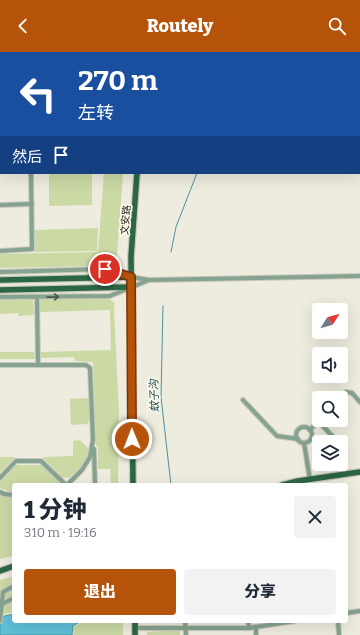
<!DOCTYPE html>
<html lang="zh">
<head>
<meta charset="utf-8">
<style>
  :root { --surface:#fff; --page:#f2f2f3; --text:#1f2937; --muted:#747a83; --accent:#b45309 }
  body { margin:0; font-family:Bitter,"Noto Sans SC",serif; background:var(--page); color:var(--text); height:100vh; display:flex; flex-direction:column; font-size:15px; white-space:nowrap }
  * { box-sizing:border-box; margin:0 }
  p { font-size:13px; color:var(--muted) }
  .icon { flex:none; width:22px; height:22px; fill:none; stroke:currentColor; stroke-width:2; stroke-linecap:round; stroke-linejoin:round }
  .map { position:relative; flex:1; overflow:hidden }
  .details { position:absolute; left:12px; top:431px; width:336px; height:140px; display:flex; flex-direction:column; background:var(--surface); border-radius:4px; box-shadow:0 4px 16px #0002 }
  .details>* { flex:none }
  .top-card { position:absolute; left:0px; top:0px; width:360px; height:122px; box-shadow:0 4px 16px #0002; background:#1a4fa0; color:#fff; overflow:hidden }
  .needle { width:26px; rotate:53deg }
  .tools { position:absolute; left:312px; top:251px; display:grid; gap:8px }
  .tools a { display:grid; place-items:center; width:36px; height:36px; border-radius:4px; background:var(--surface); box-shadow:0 4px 16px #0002; font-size:20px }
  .pin { position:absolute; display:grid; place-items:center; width:34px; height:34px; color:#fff; margin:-17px; border:2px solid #fff; border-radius:50%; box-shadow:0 1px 4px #0007 }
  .me { position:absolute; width:44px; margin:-22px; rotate:359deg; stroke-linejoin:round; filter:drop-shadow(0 0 3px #0008) }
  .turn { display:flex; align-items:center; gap:14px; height:84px; padding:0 12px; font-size:18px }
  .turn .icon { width:52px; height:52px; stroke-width:2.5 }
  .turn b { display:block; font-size:28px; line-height:34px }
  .then { display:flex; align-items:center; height:38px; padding:0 12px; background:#0003; gap:8px; font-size:15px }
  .round { display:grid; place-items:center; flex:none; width:42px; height:42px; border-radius:4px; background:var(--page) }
  .headline { display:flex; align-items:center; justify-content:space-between; height:68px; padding:0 12px }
  h1 { font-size:24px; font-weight:800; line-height:30px }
  .action { display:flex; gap:8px; margin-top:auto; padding:8px 12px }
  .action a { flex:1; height:46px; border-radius:4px; background:var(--accent); color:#fff; font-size:16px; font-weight:800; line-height:46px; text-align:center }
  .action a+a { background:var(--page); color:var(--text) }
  header { display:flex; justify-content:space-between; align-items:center; height:52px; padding:0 12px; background:var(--accent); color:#fff; font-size:18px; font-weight:800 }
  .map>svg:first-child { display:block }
  .green { fill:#cbd9a5 }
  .water { fill:#5ec0d9; stroke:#4d91a1 }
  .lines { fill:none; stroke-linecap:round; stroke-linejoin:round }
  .stream { stroke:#4d91a1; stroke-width:1 }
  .minor-casing { stroke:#cac8bc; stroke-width:6 }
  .major-casing { stroke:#cac8bc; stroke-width:8 }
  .minor { stroke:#85a390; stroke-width:4 }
  .major { stroke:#2b6745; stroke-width:5.5 }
  .oneway { stroke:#4b574c }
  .route-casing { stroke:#753606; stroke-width:10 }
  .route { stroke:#b45309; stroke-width:7 }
  .labels { text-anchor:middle; stroke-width:3.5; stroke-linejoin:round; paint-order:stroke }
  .street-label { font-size:10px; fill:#25241f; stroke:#fbf9eb }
  .water-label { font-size:11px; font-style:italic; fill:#1d4954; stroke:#fbf9eb }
</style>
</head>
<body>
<header><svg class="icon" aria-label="back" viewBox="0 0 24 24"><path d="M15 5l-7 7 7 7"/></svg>Routely<svg class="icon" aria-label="search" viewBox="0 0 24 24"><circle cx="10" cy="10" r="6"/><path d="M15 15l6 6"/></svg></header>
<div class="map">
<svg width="360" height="583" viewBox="0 0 360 583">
  <rect width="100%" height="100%" fill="#eeecde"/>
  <!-- green -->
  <g class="green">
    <path d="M49,121h43v32l-43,1z"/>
    <path d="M104,121h19l-6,82c-3,7 -6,9 -13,11l-104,2v-14l98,-2z"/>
    <path d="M98,176l-1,23 -62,1 -1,-22z"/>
    <path d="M40,246h67l8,5 -1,6 5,104 -1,72h-7l-1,-16h-12v-22l-2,-2 -3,-83 -18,-1 -1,-4 -33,1v-6l70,-2 -1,-40 -70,2z"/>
    <path d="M0,247h33l1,16 -15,1 -1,-3 -18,1z"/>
    <path d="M0,300h34l1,7h-35z"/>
    <path d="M89,346v23l-2,3 -16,1 -1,-26z"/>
    <path d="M80,388c3,3 7,6 9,10 2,9 -14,23 -20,28l-7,-1 -20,-20 31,-1v-15z"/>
    <path d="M0,405h15l-15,16z"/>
    <path d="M15,413h27l15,14 1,2v4h-44v8l-14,-5v-8z"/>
    <path d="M0,442l14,4v59l-2,-1 -12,3z"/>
    <path d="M14,524v36l-14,3v-35z"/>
    <path d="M84,569h39v14h-50l1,-8z"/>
    <path d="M180,578v5h-33v-3z"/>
  </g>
  <!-- water -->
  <path class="water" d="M14,562v7h67l-8,5 -1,9h-72v-18z"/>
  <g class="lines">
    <!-- stream -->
    <g class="stream">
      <path d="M255,0v1"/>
      <path d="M171,200l5,-25 21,-54"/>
      <path d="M163,254l-2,91 10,88"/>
    </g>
    <!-- minor casing -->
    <g class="minor-casing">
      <g id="minor">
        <path d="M94,1v-1"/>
        <path d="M0,32h1"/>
        <path d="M0,84l1,-1"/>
        <path d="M0,153l32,-1"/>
        <path d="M0,199l32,-2 -1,-76"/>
        <path d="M0,220l105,-3 26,8 18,3 -39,16 -110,1"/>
        <path d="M149,228l211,-4"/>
        <path d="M37,245l1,68"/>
        <path d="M0,313h86l4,3 3,72 -3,17 -8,13 -15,15"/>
        <path d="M340,346l6,-6 6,1 8,9"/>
        <path d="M243,348l34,36 21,3"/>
        <path d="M318,369l20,21"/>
        <circle cx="304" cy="383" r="8"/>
        <path d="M310,378l9,-10"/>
        <path d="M304,391l6,37"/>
        <path d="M341,393l3,3"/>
        <path d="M94,397l1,36"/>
        <path d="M0,426l16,-17h25l25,24"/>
        <path d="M0,440l4,2 10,1"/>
        <path d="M0,553l14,-7"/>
        <path d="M346,561l14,-2"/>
        <path d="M0,569l3,-29 11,-6"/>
        <path d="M185,569l1,14"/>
        <path d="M248,569l1,7"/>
        <path d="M338,569l1,14"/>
        <path d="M256,575v8"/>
        <path d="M135,576h114l46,-7"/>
      </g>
    </g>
    <!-- major casing -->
    <g class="major-casing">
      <g id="major">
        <path d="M147,1v-1"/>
        <path d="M0,228l131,-3"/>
        <path d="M0,238l131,-3"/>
        <path d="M133,433l-2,-228 6,-84"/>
        <path d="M282,433l16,-4 62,-9"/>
        <path d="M0,519l14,-5"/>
        <path d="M135,569v14"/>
      </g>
    </g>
    <!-- minor -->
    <use href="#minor" class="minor"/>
    <!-- major -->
    <use href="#major" class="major"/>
  </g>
  <!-- one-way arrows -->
  <defs><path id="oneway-shaft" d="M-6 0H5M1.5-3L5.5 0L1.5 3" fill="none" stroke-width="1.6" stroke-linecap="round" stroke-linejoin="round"/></defs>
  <use class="oneway" href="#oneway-shaft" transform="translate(53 245) rotate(-1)"/>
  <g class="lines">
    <!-- route casing -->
    <g class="route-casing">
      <path id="route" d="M105,217l26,8 1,162"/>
    </g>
    <!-- route -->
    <use href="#route" class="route"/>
  </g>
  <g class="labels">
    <!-- street labels -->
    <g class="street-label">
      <text transform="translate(125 168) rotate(-85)" y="4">文安路</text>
    </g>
    <!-- water labels -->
    <g class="water-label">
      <text transform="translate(154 344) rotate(-92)" y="4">蚊子沟</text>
    </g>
  </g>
</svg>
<div class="tools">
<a><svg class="needle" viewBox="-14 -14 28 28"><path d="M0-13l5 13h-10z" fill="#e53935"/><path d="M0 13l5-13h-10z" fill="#747a83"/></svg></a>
<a><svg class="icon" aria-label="sound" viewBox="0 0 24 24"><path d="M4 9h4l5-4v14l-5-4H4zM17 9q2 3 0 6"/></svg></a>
<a><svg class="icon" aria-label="search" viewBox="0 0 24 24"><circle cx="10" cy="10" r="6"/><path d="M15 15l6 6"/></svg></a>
<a><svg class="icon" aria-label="layers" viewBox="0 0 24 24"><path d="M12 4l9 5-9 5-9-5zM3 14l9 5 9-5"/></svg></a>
</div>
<div class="pin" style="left:105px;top:217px;background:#d93025"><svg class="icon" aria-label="arrive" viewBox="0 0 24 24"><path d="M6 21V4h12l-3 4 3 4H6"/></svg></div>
<svg class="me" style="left:132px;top:387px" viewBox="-20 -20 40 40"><circle r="17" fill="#b45309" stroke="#fff" stroke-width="3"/><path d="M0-11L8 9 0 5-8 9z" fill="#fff"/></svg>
<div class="top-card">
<div class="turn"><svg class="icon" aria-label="left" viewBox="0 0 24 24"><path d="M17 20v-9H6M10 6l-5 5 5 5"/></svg><div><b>270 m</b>左转</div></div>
<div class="then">然后<svg class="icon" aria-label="arrive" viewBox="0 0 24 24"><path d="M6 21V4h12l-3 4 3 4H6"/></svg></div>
</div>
<section class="details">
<div class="headline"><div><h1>1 分钟</h1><p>310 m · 19:16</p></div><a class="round"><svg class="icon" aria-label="close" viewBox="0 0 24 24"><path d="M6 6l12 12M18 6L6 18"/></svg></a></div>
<div class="action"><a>退出</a><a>分享</a></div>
</section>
</div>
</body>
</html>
